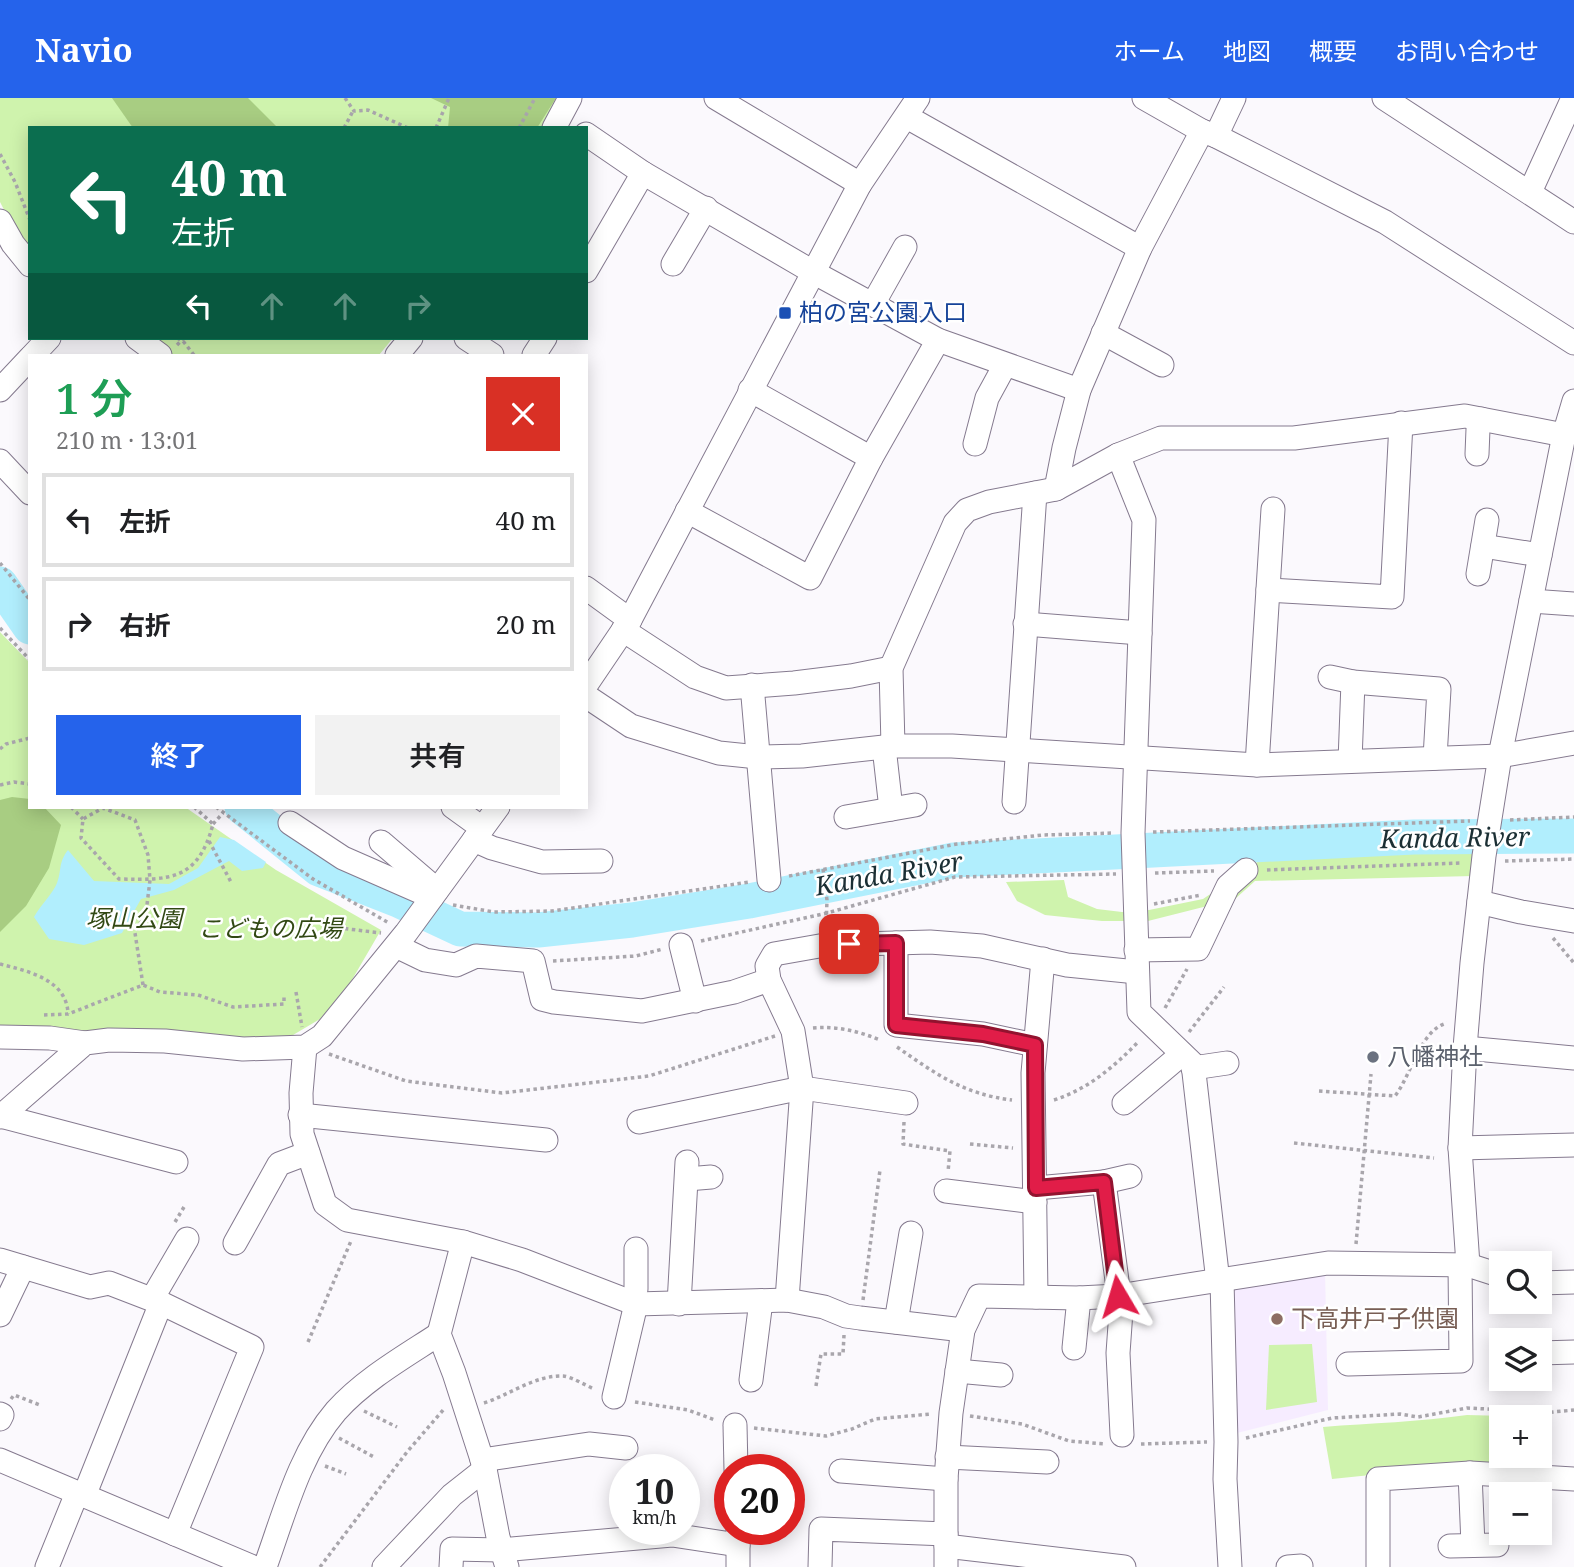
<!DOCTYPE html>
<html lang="ja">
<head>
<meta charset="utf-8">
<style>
  :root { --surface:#fff; --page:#f2f2f2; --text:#202124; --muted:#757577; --line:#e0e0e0; --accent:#2563eb }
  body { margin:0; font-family:"Noto Serif","Noto Sans JP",serif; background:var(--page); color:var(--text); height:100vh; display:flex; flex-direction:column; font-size:26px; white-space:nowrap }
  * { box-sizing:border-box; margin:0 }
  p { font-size:23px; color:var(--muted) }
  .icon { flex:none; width:38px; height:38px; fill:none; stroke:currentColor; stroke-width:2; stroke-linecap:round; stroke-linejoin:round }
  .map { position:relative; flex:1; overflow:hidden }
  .side { position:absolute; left:28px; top:256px; width:560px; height:455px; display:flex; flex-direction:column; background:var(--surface); border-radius:0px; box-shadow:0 4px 18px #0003 }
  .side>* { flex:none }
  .banner { position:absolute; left:28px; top:28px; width:560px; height:214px; border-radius:0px; box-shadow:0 4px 18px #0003; background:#0b6e4f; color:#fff; overflow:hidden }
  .controls { position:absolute; left:1489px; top:1153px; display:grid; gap:14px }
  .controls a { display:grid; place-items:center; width:63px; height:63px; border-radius:0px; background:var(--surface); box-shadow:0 4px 18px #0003; font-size:35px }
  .speed { position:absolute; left:609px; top:1356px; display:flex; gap:14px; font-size:35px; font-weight:700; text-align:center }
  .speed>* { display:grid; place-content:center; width:91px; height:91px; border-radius:50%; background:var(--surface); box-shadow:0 4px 18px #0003; line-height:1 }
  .speed small { font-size:18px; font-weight:400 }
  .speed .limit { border:10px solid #d22; background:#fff; color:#111 }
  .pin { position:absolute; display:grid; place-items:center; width:60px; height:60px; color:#fff; margin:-30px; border-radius:14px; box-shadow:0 4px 10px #0006 }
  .me { position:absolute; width:77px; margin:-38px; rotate:353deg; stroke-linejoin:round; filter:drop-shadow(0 0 5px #0008) }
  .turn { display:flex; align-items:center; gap:24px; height:147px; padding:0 28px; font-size:32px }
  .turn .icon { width:91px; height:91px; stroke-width:2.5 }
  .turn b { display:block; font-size:49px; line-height:60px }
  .lanes { display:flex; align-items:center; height:66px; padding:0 28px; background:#0003; justify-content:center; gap:35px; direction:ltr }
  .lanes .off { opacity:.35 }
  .round { display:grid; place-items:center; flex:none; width:74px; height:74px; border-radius:0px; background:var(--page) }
  .summary { display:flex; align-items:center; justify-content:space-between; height:119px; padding:0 28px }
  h1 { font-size:42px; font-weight:600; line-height:52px; color:#1e9e55 }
  .primary-button { display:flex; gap:14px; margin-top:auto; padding:14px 28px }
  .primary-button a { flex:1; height:80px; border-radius:0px; background:var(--accent); color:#fff; font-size:28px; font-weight:600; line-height:80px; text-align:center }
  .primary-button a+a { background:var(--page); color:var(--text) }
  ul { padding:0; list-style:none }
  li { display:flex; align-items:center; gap:21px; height:94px; margin:0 14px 10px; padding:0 14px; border:4px solid var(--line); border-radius:0px }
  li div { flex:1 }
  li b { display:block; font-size:26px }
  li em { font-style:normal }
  header { display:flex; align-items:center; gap:42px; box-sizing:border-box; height:98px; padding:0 35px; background:var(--accent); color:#fff }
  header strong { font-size:33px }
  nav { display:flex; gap:38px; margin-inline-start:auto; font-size:24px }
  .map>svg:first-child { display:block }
  .built { fill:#f6ecff }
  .green { fill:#cff3ad }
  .forest { fill:#a8cd82 }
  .water { fill:#b1eefd }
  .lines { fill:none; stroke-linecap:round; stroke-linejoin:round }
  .river { stroke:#b1eefd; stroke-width:35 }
  .minor-casing { stroke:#857a8f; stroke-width:25 }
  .path { stroke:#a9a6ac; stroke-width:3.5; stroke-dasharray:3.5 3.5; stroke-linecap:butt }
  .minor { stroke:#fff; stroke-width:23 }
  .route-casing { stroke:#92132f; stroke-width:18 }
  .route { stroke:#e11d48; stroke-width:12 }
  .transit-dot { fill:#1a4fb4; stroke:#fff; stroke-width:2.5 }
  .worship-dot { fill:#6b7280; stroke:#fff; stroke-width:2.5 }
  .education-dot { fill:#8d6e63; stroke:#fff; stroke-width:2.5 }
  .labels { text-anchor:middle; stroke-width:5; stroke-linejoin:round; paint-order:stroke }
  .transit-label { font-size:24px; fill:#164399; stroke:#fff; text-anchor:start }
  .park-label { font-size:24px; font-style:italic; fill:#324914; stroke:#fff }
  .worship-label { font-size:24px; fill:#5b616d; stroke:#fff; text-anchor:start }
  .education-label { font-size:24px; fill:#785e54; stroke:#fff; text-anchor:start }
  .water-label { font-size:26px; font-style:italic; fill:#1b2f34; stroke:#fff }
</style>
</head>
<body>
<header>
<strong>Navio</strong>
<nav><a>ホーム</a><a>地図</a><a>概要</a><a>お問い合わせ</a></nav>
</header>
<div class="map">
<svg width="1574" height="1469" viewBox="0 0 1574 1469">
  <rect width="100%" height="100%" fill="#fbf9fd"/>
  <!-- built -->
  <path class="built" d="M1325,1172l3,140 -95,24 -6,-147z"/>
  <!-- green -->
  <g class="green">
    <path d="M0,0h559l-16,30h-513v125l-11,-14 -19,-37z"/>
    <path d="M157,240h236l-14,17h-207z"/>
    <path d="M0,534l30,31v144h155l91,63 105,60 -35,60 -26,29 -32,19 -28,3 -140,-10 -120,-1z"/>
    <path d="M1478,752l-4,26 -219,5 -20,18 -87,22h-46l-57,-6 -28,-14 -11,-19 58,-2 4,17 29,12 25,3 27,-2 54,-11 60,-41z"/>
    <path d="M1312,1246l5,58 -51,8 3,-65z"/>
    <path d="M1467,1317l40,1v1l-5,1v38h7l1,11h-62l-116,12 -9,-52c48,-4 96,-5 144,-12z"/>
  </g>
  <!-- forest -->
  <g class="forest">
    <path d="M112,0h136l30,30h-145z"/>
    <path d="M431,0h125l-19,30h-89l2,-21z"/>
    <path d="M12,699l18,2v8h14l17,18 -12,43 -23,38 -26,26v-132z"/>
  </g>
  <!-- water -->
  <path class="water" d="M220,739l14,3 32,22 -3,6 -21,3 -13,-10 -55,29 -33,9 -19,34 -38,12 -35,-6 -15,-22c6,-11 20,-25 23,-34 5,-13 1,-20 11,-33l26,31 75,3 29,-16z"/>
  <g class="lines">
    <!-- river -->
    <g class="river">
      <path d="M0,486l30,43"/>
      <path d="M242,709l77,62 79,31 62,29 78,1 94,-10 117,-19 205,-41 460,-23 160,-1"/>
    </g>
    <!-- minor casing -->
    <g class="minor-casing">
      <g id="minor">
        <path d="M716,0l144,86"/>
        <path d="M1144,0l58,33 14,5 169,86 189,121"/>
        <path d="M1384,0l190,124"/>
        <path d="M907,19l233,131"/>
        <path d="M554,30l16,-30"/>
        <path d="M586,36l57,39 170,99 125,68 141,50"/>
        <path d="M1216,38l18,-38"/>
        <path d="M1530,94l43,-94"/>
        <path d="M0,123l13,23 17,21"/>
        <path d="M673,166l33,-56"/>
        <path d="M586,173l57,-98"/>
        <path d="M873,206l32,-57"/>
        <path d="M1103,235l59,32"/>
        <path d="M137,240l23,17"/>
        <path d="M466,240l26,17"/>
        <path d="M33,257l16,-17"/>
        <path d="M397,257l14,-17"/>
        <path d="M534,257l11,-17"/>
        <path d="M0,292l30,-32"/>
        <path d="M750,292l121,68"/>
        <path d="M975,346l12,-46 18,-33"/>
        <path d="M1477,356l1,-25 3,-10"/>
        <path d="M1118,357l26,65 -11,313 6,179 54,52 24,209 5,7 4,162 -1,37 5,88"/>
        <path d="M0,363l30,32"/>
        <path d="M1056,391l8,-41 15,-58 61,-142 62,-117"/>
        <path d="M687,413l123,67 61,-120 67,-118"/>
        <path d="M1483,448l57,9"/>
        <path d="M1478,476l9,-54"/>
        <path d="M586,490l44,32"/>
        <path d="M1268,492l124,7 9,-174"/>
        <path d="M1531,503l43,3"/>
        <path d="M1025,526l115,9"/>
        <path d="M623,532l72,47 31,11 68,-5 57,-7 40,-8"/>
        <path d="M1330,579l23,5 86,7 -4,69"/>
        <path d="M586,587l44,-65 230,-436 58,-86"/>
        <path d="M752,587l17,195"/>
        <path d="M586,598l45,30 88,27 39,4 44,-1 91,-10h59l305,19 243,-9 74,-13"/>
        <path d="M893,648l-2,-78 64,-145 12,-13 22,-8 67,-13 62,-34 43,-17h133l171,-22 99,19 10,-4"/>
        <path d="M884,649l7,62"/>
        <path d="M1350,663l3,-79"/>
        <path d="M1257,667l16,-256"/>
        <path d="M1014,704l21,-309"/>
        <path d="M453,709l29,21"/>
        <path d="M846,719l69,-12"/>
        <path d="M290,725l53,35 89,39"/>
        <path d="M474,742l18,8 50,14 59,-1"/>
        <path d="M381,744l56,48"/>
        <path d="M1479,804l42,10 53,9"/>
        <path d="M896,845v82l87,9 52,11"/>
        <path d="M681,847l14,56"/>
        <path d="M396,848l29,14 31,5 20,-9 57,5 9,38 12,3 88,9 92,-19 35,-12"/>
        <path d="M1136,852l62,-1 30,-63 18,-16"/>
        <path d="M0,939l50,1 35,5"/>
        <path d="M305,949l-4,46 1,41 23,70 22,16 116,22 59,18 114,44 151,-4 37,7 22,9 14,2 103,12"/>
        <path d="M1465,950l109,10"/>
        <path d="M1193,970l34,-5"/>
        <path d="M1124,1005l58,-49"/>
        <path d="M300,1017l246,25"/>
        <path d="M1,1018l175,46"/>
        <path d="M0,1019l85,-74 24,-3 56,1 78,8 62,-2 17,-11 84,-103 92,-126"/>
        <path d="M639,1024l163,-34 104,15"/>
        <path d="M1460,1050l114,-3"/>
        <path d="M687,1081l24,-2"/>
        <path d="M1104,1084l17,129 -3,42 4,82"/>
        <path d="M1036,1090l68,-6 26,-6"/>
        <path d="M946,1093l89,11"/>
        <path d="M463,1144l-24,92 15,39 31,96 13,68 9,30"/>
        <path d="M235,1145l44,-79 29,-11"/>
        <path d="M0,1162l90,27 19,-4 52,20 91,44 -77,187"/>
        <path d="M1468,1167l-8,-117 5,-100 7,-85 12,-107 16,-100 64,-321 10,-34"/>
        <path d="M1540,1185l34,-1"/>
        <path d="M1036,1199l-3,-224 10,-114"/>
        <path d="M152,1201l35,-60"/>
        <path d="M787,1202l15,-212 -9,-57 -24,-51 -2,-14 7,-12 51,-9 105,-3 52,4 85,19 70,7"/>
        <path d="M632,1204l4,-13v-40"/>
        <path d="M679,1206l8,-142"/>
        <path d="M0,1217l23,-48"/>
        <path d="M896,1224l15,-89"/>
        <path d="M1074,1250l5,-50"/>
        <path d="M1540,1255l34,-1"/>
        <path d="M1348,1266l113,-3 -1,-96"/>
        <path d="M957,1273l44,4"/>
        <path d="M751,1282l10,-79"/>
        <path d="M614,1299l22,-93"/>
        <path d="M0,1316l2,1 -2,4"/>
        <path d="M735,1327l1,45"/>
        <path d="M947,1359l100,5"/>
        <path d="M0,1362l253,107"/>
        <path d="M482,1362l107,-16 37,4"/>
        <path d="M841,1373l105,8"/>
        <path d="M1470,1375l3,72"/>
        <path d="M84,1398l77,-193"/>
        <path d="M738,1432v37"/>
        <path d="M946,1448l178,21"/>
        <path d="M1450,1448l47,-1"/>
        <path d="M47,1469l30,-74"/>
        <path d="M265,1469c19,-52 34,-113 71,-156 29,-32 68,-54 103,-77"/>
        <path d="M384,1469l68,-72 33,-26"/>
        <path d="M451,1469l1,-18 49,1 171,-15 66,10"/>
        <path d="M820,1469l1,-38 125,5"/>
        <path d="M946,1469v-88l5,-66 12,-83 16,-34 100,2 39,-2 210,-33 140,2 34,11"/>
        <path d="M1288,1469l13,-1"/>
        <path d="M1378,1469v-88l92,-6 104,6"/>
      </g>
    </g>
    <!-- path -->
    <g class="path">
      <path d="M345,0l9,13 14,-1 40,18"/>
      <path d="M344,30l9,-17"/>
      <path d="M436,30l13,-30"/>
      <path d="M519,30l16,-30"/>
      <path d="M0,56l15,28 15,38"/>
      <path d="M177,240l6,3 11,14"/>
      <path d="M177,247l7,-7"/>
      <path d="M0,465l30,37"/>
      <path d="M0,530l30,32"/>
      <path d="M0,651l6,-5 24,-6"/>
      <path d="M0,687l14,-3 16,2"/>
      <path d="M71,709l12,12"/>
      <path d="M216,709l97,72 76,44"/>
      <path d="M1510,722l64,-3"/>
      <path d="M213,726l10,-11"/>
      <path d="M1153,734l317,-11"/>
      <path d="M209,743l22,41"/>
      <path d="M1505,763l69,-2"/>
      <path d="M823,771l4,31 -1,27"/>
      <path d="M1267,772l195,-7"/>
      <path d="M1155,775l59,-2"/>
      <path d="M789,778l168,-32 86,-9 71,-2"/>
      <path d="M1154,806l47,-9"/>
      <path d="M453,807l41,7 58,-1 198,-29"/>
      <path d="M324,828l57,7"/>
      <path d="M1553,840l21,25"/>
      <path d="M701,843l126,-28 128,-36 161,-3"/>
      <path d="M553,863l83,-5 27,-7"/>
      <path d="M0,866c27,7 67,15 68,50"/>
      <path d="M143,887l-8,-52 11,-20 4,-33 -2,-25 -13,-35 -32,-12 -20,11 -2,19 38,41c51,1 79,2 94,-55l-19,-17"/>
      <path d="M296,894l6,35"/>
      <path d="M1165,910l22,-39"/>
      <path d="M44,917l24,-1 75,-29 17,7 38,3 35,12 51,-3v-10"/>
      <path d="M813,930c24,-2 45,3 67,12"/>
      <path d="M1189,934l35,-45"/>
      <path d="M897,949c39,27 66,47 115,53"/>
      <path d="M329,956l77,27 96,12 147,-17 126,-40"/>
      <path d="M1319,993l76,5c17,-22 25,-66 52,-73"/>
      <path d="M1054,1002c34,-11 60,-33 85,-59"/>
      <path d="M904,1024l-1,22 47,7 -2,21"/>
      <path d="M1294,1045l140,15"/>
      <path d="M970,1046l43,4"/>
      <path d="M175,1124l9,-15"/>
      <path d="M1356,1146l15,-170"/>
      <path d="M863,1202l17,-130"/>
      <path d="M308,1244l43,-101"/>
      <path d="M816,1288l5,-32h22l1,-19"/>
      <path d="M11,1301l3,-4 26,10"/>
      <path d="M635,1304l53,8 27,10"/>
      <path d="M484,1305c25,-8 51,-28 79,-27 9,1 22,9 31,13"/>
      <path d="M364,1313l33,16"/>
      <path d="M970,1318l52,8 47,17 37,3"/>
      <path d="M754,1330l72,8 26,-7 23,-10 56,-5"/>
      <path d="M339,1340l35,19"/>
      <path d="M1246,1340l86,-20 68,-4 18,3 49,-9 40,2 25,4 42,-4"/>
      <path d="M1141,1346l66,-2"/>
      <path d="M325,1368l21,8"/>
      <path d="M320,1469l87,-115 37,-43"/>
    </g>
    <!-- minor -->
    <use href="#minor" class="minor"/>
  </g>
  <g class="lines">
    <!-- route casing -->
    <g class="route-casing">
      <path id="route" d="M849,846l47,-1v82l87,9 52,11 1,143 68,-6 14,114"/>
    </g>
    <!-- route -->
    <use href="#route" class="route"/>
  </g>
  <!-- markers -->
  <rect class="transit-dot" x="778" y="208" width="14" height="14" rx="3.5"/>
  <circle class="worship-dot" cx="1373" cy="959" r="7"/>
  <circle class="education-dot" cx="1277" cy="1221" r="7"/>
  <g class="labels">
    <!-- transit labels -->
    <g class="transit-label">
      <text x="799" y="223">柏の宮公園入口</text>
    </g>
    <!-- park labels -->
    <g class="park-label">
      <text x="134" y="829">塚山公園</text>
      <text x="270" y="839">こどもの広場</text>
    </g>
    <!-- worship labels -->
    <g class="worship-label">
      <text x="1387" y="967">八幡神社</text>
    </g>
    <!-- education labels -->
    <g class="education-label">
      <text x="1291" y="1229">下高井戸子供園</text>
    </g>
    <!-- water labels -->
    <g class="water-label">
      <text transform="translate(1455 740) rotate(-1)" y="9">Kanda River</text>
      <text transform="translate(889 776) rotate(-10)" y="9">Kanda River</text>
    </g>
  </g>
</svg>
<div class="controls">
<a><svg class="icon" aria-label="search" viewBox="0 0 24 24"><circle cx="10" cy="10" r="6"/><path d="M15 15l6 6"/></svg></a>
<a><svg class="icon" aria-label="layers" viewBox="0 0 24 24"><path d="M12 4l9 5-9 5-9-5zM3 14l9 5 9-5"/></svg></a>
<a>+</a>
<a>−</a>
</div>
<div class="speed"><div>10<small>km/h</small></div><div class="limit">20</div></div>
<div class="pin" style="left:849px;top:846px;background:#d93025"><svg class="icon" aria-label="arrive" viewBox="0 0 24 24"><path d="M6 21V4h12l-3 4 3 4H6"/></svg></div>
<svg class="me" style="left:1118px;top:1198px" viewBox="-20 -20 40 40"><path d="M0-17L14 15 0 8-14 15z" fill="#e11d48" stroke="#fff" stroke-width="4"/></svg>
<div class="banner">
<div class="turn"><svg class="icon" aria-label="left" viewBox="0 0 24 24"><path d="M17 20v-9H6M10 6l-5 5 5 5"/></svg><div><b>40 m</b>左折</div></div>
<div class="lanes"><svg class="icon" aria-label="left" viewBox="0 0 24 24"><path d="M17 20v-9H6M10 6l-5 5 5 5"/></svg><svg class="icon off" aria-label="ahead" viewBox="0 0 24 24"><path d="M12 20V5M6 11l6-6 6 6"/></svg><svg class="icon off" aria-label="ahead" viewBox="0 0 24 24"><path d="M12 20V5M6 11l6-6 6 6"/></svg><svg class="icon off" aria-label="right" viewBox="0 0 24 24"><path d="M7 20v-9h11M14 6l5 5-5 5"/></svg></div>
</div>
<section class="side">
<div class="summary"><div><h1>1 分</h1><p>210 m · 13:01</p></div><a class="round" style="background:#d93025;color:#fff"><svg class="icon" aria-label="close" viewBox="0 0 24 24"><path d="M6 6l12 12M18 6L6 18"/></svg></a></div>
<ul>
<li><svg class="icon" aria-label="left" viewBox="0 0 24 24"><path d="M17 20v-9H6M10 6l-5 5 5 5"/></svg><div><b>左折</b></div><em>40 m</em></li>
<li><svg class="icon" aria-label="right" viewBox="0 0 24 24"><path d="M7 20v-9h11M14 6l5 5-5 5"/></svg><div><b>右折</b></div><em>20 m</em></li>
</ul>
<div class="primary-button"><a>終了</a><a>共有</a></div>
</section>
</div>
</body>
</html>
